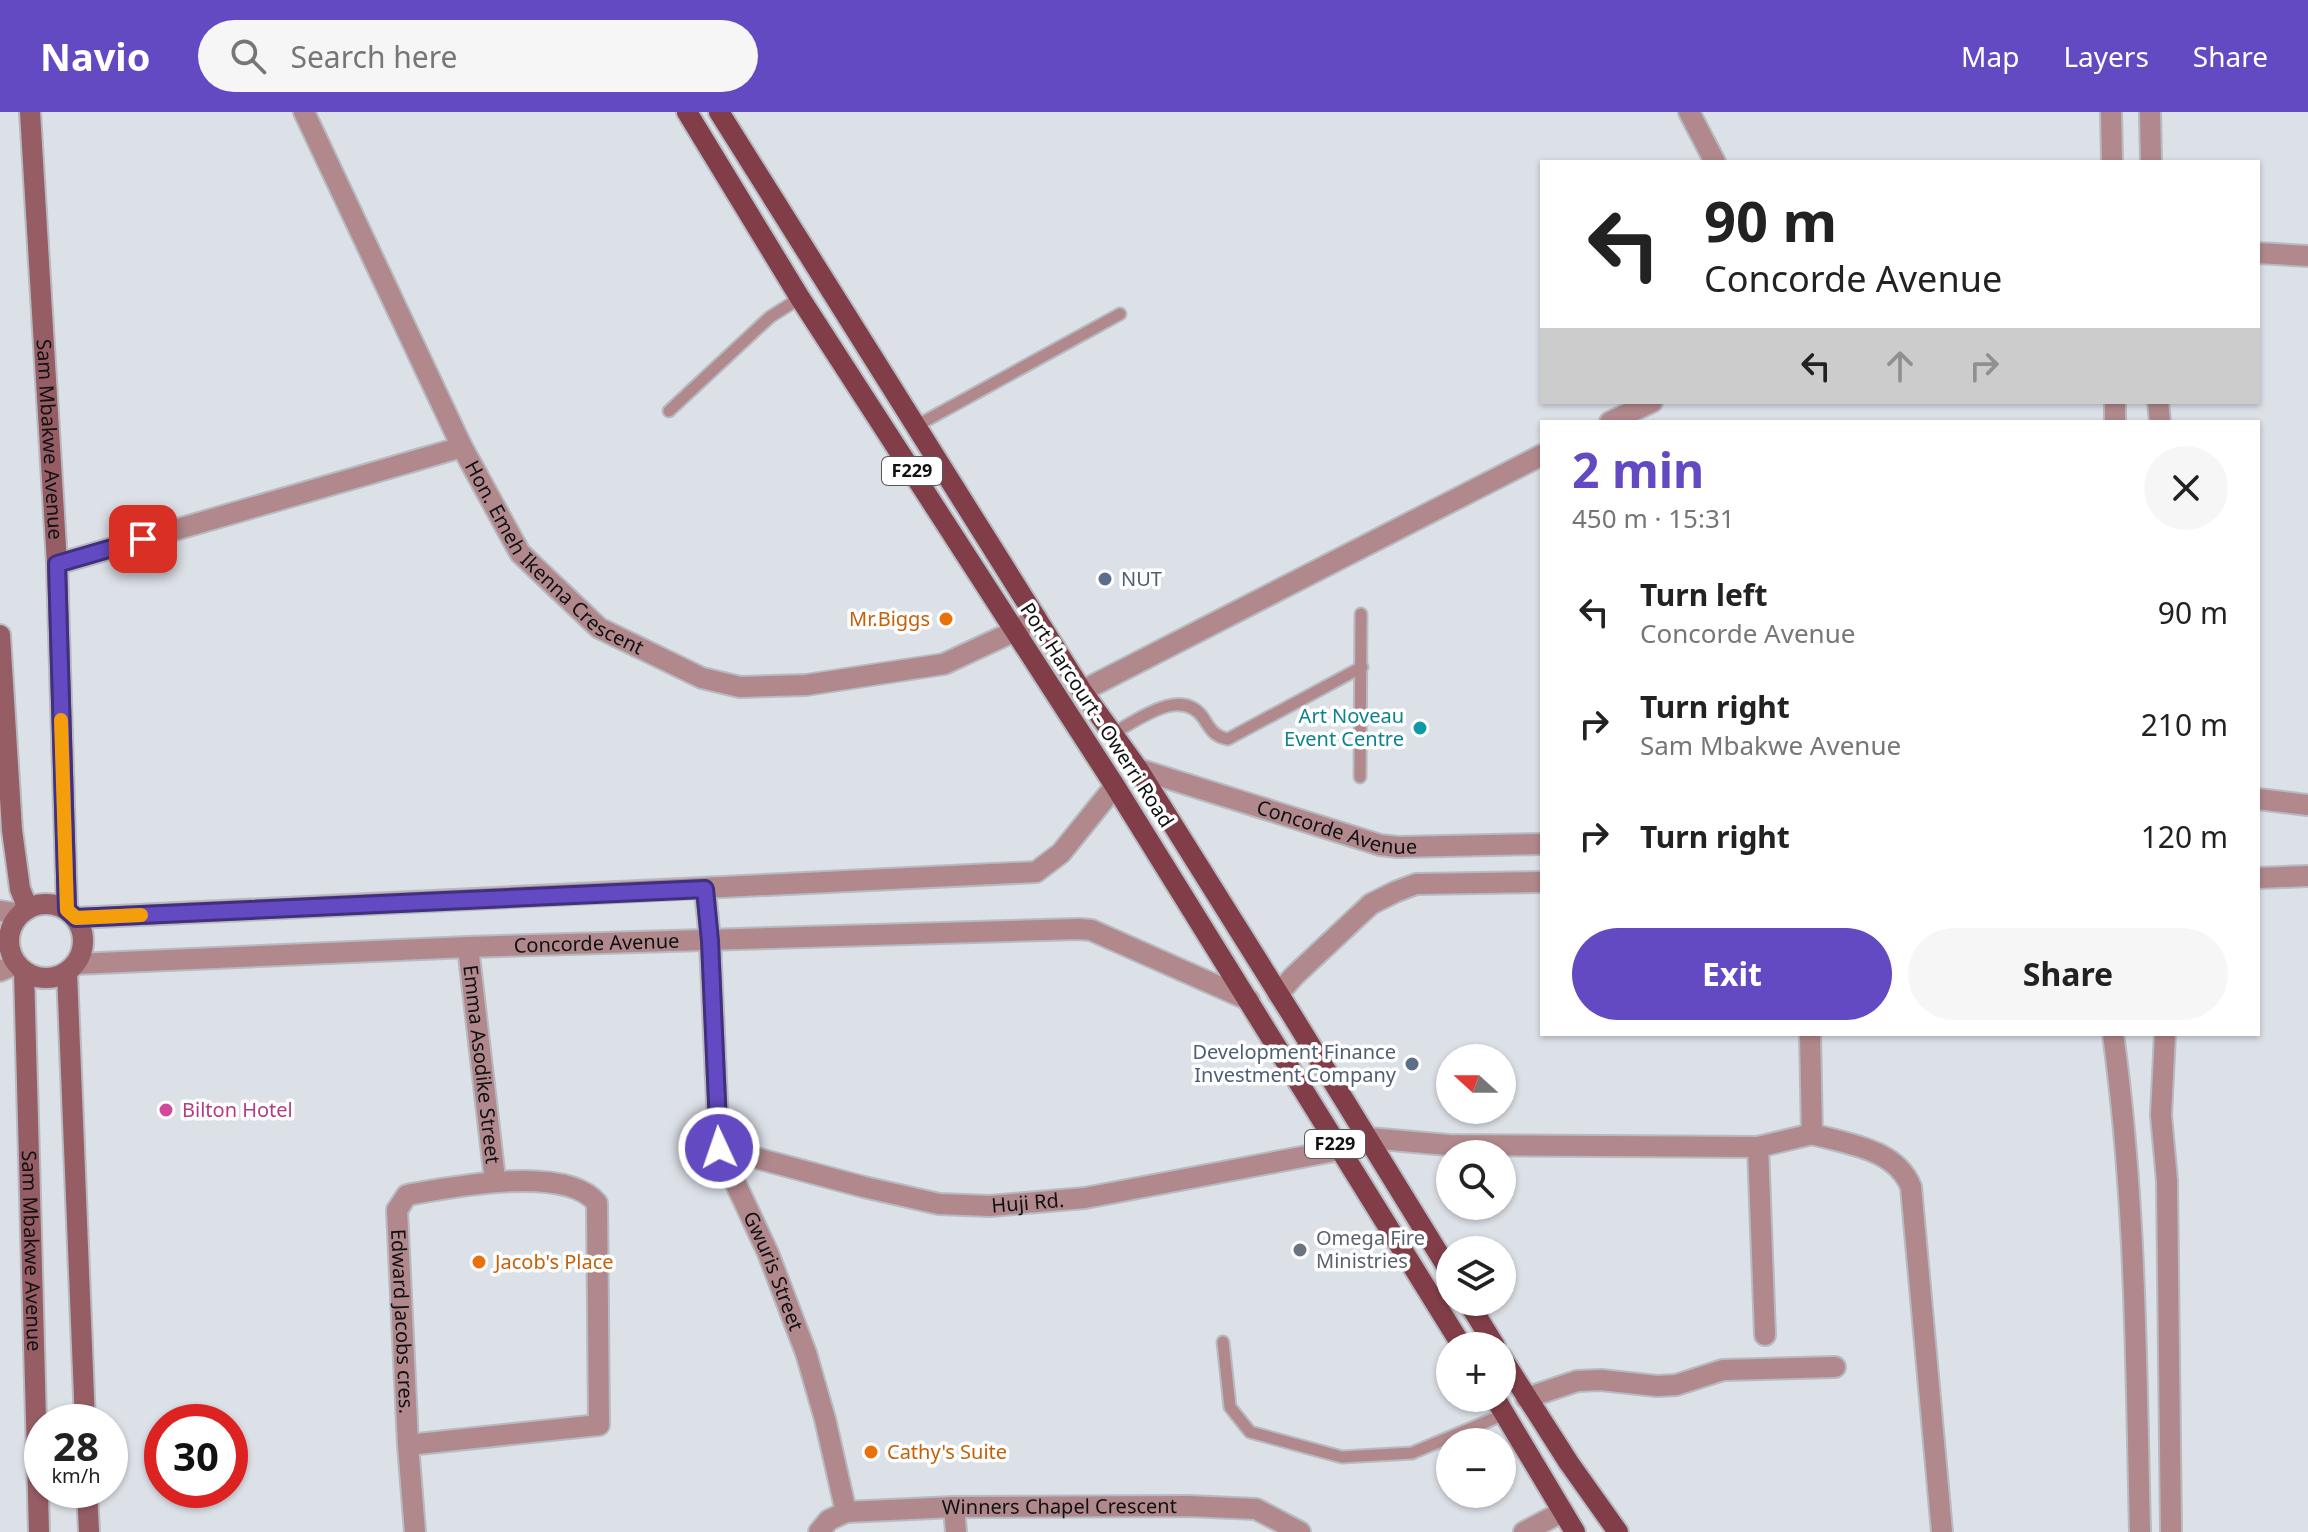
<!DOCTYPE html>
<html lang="en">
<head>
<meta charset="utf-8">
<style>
  :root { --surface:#fff; --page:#f6f6f6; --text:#222; --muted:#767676; --accent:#634ac3 }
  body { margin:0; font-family:"Noto Sans",sans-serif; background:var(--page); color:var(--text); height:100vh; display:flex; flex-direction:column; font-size:30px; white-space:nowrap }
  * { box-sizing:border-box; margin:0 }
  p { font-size:26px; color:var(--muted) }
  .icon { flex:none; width:44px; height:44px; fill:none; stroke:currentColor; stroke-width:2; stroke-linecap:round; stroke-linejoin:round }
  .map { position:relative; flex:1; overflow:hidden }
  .details { position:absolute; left:1540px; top:308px; width:720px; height:616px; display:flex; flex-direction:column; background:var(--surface); border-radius:0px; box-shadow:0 2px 6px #0004 }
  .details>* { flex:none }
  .top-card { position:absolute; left:1540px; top:48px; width:720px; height:244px; border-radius:0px; box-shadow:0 2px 6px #0004; background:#fff; color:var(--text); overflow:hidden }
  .needle { width:52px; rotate:291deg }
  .fabs { position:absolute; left:1436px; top:932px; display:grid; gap:16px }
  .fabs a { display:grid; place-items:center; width:80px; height:80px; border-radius:50%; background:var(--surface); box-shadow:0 2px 6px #0004; font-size:40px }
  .speed { position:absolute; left:24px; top:1292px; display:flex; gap:16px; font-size:40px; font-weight:700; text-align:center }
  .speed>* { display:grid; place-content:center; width:104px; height:104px; border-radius:50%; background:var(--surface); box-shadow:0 2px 6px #0004; line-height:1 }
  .speed small { font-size:20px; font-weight:400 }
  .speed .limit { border:12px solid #d22; background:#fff; color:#111 }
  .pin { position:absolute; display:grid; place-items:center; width:68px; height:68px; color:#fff; margin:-34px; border-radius:16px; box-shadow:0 4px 12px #0006 }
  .me { position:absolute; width:88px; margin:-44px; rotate:357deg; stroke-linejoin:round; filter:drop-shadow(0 0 6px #0008) }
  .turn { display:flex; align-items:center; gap:28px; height:168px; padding:0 32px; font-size:36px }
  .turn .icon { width:104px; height:104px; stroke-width:2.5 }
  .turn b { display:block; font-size:56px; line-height:68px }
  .lanes { display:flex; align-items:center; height:76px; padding:0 32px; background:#0003; justify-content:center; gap:40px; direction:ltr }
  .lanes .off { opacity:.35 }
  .round { display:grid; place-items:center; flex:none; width:84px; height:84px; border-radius:42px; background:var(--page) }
  .headline { display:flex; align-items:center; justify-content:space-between; height:136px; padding:0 32px }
  h1 { font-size:48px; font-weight:700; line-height:60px; color:var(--accent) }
  .cta { display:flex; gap:16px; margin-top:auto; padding:16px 32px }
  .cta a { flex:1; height:92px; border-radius:48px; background:var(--accent); color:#fff; font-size:32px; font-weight:700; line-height:92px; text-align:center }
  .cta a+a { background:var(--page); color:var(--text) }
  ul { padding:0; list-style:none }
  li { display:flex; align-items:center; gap:24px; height:112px; padding:0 32px }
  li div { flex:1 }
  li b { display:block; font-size:30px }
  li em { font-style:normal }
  header { display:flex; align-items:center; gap:48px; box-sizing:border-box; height:112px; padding:0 40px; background:var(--accent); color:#fff }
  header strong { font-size:38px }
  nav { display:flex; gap:44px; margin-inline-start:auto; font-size:28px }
  .search { width:560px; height:72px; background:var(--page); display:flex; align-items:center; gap:20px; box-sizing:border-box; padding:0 28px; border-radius:44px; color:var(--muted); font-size:30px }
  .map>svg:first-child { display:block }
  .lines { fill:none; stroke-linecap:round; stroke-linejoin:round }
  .service-casing { stroke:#b7bbc1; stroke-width:15 }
  .minor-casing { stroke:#b7bbc1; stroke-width:24 }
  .tertiary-casing { stroke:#b7bbc1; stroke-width:24 }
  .secondary-casing { stroke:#b7bbc1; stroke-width:24 }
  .primary-casing { stroke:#b7bbc1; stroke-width:24 }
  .service { stroke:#b1888c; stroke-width:11 }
  .minor { stroke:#b1888c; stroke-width:20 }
  .tertiary { stroke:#b1888c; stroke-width:20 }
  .secondary { stroke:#975d64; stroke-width:20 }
  .primary { stroke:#823e48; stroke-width:20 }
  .route-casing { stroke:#40307f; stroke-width:20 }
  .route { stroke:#634ac3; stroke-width:14 }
  .slow { stroke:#f59e0b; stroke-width:14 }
  .service-dot { fill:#5c6f8a; stroke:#fff; stroke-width:3 }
  .food-dot { fill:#e8710a; stroke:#fff; stroke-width:3 }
  .culture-dot { fill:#0f9aa8; stroke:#fff; stroke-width:3 }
  .hotel-dot { fill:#d1479c; stroke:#fff; stroke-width:3 }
  .worship-dot { fill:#6b7280; stroke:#fff; stroke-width:3 }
  .labels { text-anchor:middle; stroke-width:7; stroke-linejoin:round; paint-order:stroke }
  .shield { fill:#fff; stroke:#58585a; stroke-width:2 }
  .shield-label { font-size:18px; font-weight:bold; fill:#101113 }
  .street-label { font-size:20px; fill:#101113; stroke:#fff }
  .service-label { font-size:20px; fill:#4e5e75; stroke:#fff; text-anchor:start }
  .food-label { font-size:20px; fill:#c56008; stroke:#fff; text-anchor:start }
  .culture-label { font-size:20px; fill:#0d838f; stroke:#fff; text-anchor:end }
  .hotel-label { font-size:20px; fill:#b23c85; stroke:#fff; text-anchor:start }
  .worship-label { font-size:20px; fill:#5b616d; stroke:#fff; text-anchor:start }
</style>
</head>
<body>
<header>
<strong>Navio</strong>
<div class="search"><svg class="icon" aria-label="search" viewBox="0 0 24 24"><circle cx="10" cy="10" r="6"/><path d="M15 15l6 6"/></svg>Search here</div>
<nav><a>Map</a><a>Layers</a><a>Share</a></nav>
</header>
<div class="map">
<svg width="2308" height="1420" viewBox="0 0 2308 1420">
  <rect width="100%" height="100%" fill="#dce0e7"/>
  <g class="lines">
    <!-- service casing -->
    <g class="service-casing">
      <g id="service">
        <path d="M669,299l101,-94 30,-19"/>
        <path d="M916,314l204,-112"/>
        <path d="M1112,622c26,-14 70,-49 92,-15 6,10 11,18 24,20l134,-72"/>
        <path d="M1360,665l1,-163"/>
        <path d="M1223,1230l7,65 20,25 92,25 70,-4 93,-39"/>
      </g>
    </g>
    <!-- minor casing -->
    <g class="minor-casing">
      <g id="minor">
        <path id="s1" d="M304,0l158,335 58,106 79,75 103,50 38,9 66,-2 138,-21 71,-33 21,-14"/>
        <path d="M1689,0l26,50"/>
        <path d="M2258,141l50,3"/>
        <path d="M1610,310l42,-20"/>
        <path d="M57,452l405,-117"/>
        <path d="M1082,579l460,-236"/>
        <path d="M2258,687l50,6"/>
        <path d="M2258,766l50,-2"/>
        <path id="s2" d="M705,777l5,52 9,207 49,105 38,100 19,66 21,93"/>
        <path id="s3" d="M468,835l27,233"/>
        <path d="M1810,922l2,100c36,10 84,15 99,53l31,345"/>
        <path d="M2113,922c23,165 23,331 27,498"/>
        <path d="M2165,922l-4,81 6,66 4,351"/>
        <path d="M1369,1026l79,7 310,2 54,-13"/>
        <path d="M1758,1035l7,188"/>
        <path id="s4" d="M719,1036l145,39 75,17 51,2 95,-8 254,-48"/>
        <path d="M1526,1286l51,-17 24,-1 56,6 19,-1 47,-15 112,-3"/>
        <path id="s5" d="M408,1333l191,-20 -2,-222c-31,-39 -145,-16 -190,-8l-10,15 11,235 7,87"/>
        <path d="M954,1395l2,25"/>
        <path id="s6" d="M819,1420l10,-12 17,-8 108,-5 234,-1 68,3 44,23"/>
        <path d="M1524,1420l38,-20"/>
      </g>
    </g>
    <!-- tertiary casing -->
    <g class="tertiary-casing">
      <g id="tertiary">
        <path d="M2111,0l1,50"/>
        <path d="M2150,0l1,50"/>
        <path d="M2115,290v20"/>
        <path d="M2158,290l2,20"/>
        <path id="s7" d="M1138,657l242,76 18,2 144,-3"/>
        <path d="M0,799l20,3"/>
        <path d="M76,806l960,-46 25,-19 54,-67"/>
        <path id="s8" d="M75,852l393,-17 611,-18 12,1 158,70"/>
        <path d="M0,859l17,-7"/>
        <path d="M1278,882l16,-18 77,-72 24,-12 21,-8 126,-2"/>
      </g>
    </g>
    <!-- secondary casing -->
    <g class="secondary-casing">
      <g id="secondary">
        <path id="s9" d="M30,0l27,452 10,346"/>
        <path d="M0,523l12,195 8,59 8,20"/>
        <circle cx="46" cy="829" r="37"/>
        <path id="s10" d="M24,859l15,561"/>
        <path d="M67,860l18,450"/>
        <path d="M87,1378l2,42"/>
      </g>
    </g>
    <!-- primary casing -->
    <g class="primary-casing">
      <g id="primary">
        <path d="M687,0l113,186 315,488 347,560"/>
        <path d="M719,0l363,579 56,78 152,243 160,260"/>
        <path d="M1468,1190l27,44"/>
        <path d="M1502,1246l67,105 49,69"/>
        <path d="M1495,1286l80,134"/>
      </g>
    </g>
    <!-- service -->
    <use href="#service" class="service"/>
    <!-- minor -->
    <use href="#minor" class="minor"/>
    <!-- tertiary -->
    <use href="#tertiary" class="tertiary"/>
    <!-- secondary -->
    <use href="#secondary" class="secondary"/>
    <!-- primary -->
    <use href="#primary" class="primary"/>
  </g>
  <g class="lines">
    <!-- route casing -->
    <g class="route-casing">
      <path id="route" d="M143,427l-86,25 10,346 9,8 629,-29 5,52 9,207"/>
    </g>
    <!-- route -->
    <use href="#route" class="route"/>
    <!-- slow -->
    <path class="slow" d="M61,608l6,190 9,8 65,-3"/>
  </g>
  <!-- markers -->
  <g class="service-dot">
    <circle cx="1105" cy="467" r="8"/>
    <circle cx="1412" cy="952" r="8"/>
  </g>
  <g class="food-dot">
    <circle cx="946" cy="507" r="8"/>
    <circle cx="479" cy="1150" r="8"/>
    <circle cx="871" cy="1340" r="8"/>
  </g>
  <circle class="culture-dot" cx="1420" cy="616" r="8"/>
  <circle class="hotel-dot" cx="166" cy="998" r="8"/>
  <circle class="worship-dot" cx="1300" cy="1138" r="8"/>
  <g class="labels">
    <!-- shield labels -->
    <g class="shield">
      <rect x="882" y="345" width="60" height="28" rx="6"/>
      <rect x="1305" y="1018" width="60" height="28" rx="6"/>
    </g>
    <g class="shield-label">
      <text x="912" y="365">F229</text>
      <text x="1335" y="1038">F229</text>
    </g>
    <!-- street labels -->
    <g class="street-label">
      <text dy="7" stroke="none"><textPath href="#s9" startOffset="328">Sam Mbakwe Avenue</textPath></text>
      <text dy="7" stroke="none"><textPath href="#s1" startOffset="518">Hon. Emeh Ikenna Crescent</textPath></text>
      <text transform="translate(1097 603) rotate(57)" y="7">Port Harcourt - Owerri Road</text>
      <text dy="7" stroke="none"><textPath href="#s7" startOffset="208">Concorde Avenue</textPath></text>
      <text dy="7" stroke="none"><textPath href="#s8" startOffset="522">Concorde Avenue</textPath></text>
      <text dy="7" stroke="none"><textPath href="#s3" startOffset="118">Emma Asodike Street</textPath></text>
      <text dy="7" stroke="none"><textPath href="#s4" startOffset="316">Huji Rd.</textPath></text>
      <text dy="7" stroke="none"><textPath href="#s10" startOffset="280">Sam Mbakwe Avenue</textPath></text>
      <text dy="7" stroke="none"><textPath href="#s2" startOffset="394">Gwuris Street</textPath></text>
      <text dy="7" stroke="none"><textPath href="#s5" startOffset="740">Edward Jacobs cres.</textPath></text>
      <text dy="7" stroke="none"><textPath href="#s6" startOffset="248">Winners Chapel Crescent</textPath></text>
    </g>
    <!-- service labels -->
    <g class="service-label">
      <text x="1121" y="474">NUT</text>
      <text x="1396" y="947" text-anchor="end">Development Finance<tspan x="1396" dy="23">Investment Company</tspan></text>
    </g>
    <!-- food labels -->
    <g class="food-label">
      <text x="930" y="514" text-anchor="end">Mr.Biggs</text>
      <text x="495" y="1157">Jacob's Place</text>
      <text x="887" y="1347">Cathy's Suite</text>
    </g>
    <!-- culture labels -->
    <g class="culture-label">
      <text x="1404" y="611">Art Noveau<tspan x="1404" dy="23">Event Centre</tspan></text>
    </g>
    <!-- hotel labels -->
    <g class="hotel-label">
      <text x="182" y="1005">Bilton Hotel</text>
    </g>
    <!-- worship labels -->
    <g class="worship-label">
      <text x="1316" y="1133">Omega Fire<tspan x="1316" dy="23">Ministries</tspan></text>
    </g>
  </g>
</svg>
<div class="fabs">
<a><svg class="needle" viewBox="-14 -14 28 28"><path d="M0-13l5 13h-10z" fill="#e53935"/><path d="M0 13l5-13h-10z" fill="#767676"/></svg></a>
<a><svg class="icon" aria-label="search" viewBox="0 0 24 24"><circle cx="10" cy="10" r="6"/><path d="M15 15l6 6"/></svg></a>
<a><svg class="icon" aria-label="layers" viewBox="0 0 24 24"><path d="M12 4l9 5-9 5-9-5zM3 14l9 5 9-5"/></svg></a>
<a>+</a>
<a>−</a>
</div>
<div class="speed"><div>28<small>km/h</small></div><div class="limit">30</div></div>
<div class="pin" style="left:143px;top:427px;background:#d93025"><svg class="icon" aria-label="arrive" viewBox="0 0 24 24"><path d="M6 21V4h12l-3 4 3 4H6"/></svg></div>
<svg class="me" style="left:719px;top:1036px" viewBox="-20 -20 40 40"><circle r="17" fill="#634ac3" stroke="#fff" stroke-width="3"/><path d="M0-11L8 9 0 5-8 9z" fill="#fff"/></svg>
<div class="top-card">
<div class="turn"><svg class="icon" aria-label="left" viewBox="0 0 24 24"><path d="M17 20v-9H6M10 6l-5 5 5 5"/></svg><div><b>90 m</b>Concorde Avenue</div></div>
<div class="lanes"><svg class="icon" aria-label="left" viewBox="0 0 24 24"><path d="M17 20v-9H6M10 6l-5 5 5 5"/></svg><svg class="icon off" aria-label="ahead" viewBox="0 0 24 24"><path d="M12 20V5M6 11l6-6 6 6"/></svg><svg class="icon off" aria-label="right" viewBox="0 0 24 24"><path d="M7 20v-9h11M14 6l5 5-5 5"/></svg></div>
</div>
<section class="details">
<div class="headline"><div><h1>2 min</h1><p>450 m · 15:31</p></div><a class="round"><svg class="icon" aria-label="close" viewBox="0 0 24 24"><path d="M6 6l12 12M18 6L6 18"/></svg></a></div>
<ul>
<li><svg class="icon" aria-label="left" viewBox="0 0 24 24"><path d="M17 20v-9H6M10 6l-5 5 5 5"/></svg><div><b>Turn left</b><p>Concorde Avenue</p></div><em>90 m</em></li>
<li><svg class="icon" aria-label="right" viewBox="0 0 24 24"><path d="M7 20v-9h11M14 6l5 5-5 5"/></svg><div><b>Turn right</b><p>Sam Mbakwe Avenue</p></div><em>210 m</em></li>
<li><svg class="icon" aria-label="right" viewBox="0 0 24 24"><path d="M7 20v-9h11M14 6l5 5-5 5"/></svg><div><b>Turn right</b></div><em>120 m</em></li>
</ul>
<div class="cta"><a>Exit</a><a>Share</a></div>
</section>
</div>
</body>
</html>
